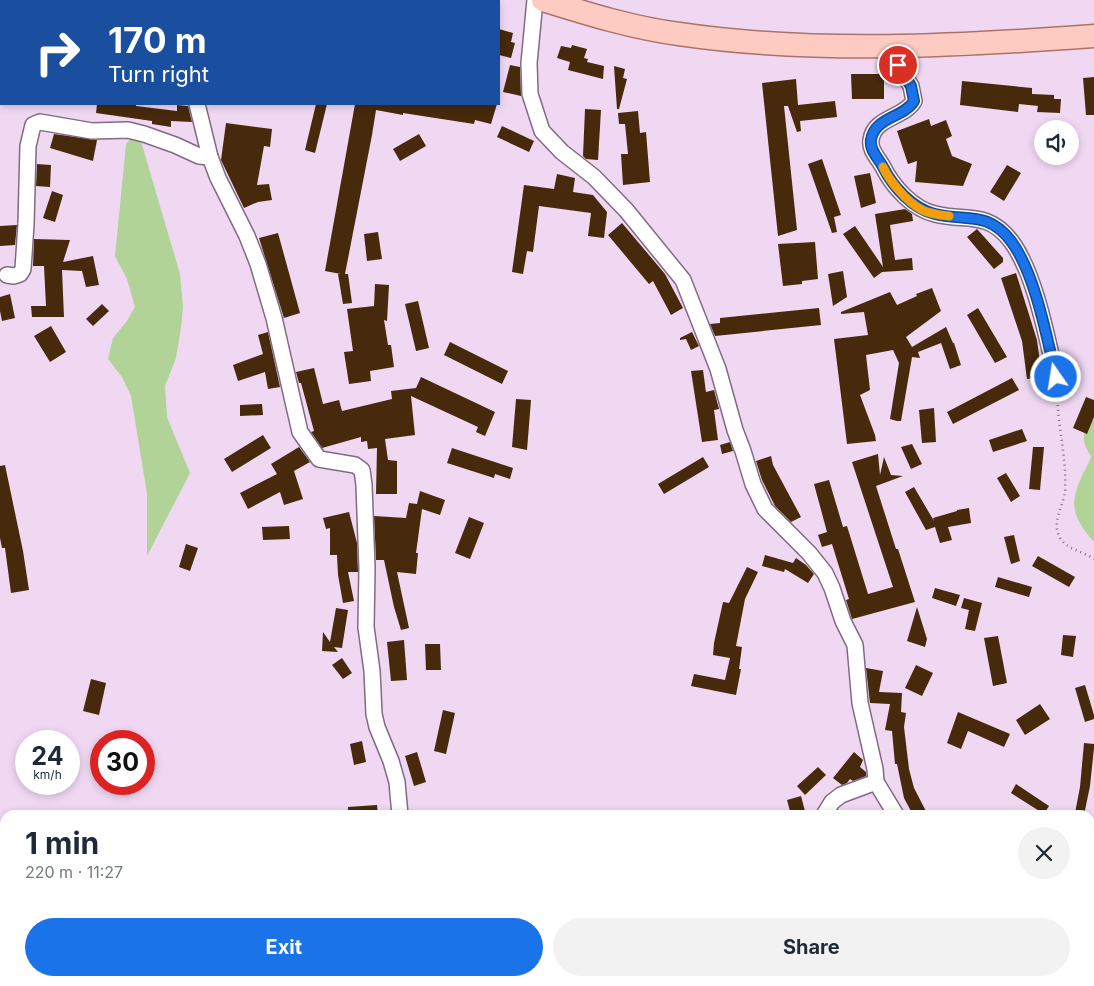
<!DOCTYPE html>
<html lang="en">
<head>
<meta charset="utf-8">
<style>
  :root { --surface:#fff; --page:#f2f2f3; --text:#1f2937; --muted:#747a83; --accent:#1a73e8 }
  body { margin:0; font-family:Inter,sans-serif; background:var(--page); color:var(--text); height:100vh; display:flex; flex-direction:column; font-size:19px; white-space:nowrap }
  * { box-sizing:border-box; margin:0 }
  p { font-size:16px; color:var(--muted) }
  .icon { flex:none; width:28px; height:28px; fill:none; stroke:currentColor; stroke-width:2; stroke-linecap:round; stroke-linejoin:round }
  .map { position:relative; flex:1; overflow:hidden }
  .panel { position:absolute; left:0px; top:810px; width:1095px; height:176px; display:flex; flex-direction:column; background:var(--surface); border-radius:15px 15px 0 0; box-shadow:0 2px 8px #0003 }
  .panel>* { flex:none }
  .guide { position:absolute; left:0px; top:0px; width:500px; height:105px; box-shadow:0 2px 8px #0003; background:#1a4fa0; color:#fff; overflow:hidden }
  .tools { position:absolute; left:1034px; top:120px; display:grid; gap:10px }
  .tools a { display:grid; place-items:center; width:45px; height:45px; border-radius:50%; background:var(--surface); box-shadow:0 2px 8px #0003; font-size:25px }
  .speed { position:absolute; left:15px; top:730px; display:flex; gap:10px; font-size:25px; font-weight:700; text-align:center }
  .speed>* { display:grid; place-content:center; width:65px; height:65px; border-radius:50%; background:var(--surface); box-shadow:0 2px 8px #0003; line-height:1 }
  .speed small { font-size:12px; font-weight:400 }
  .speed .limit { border:8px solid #d22; background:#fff; color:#111 }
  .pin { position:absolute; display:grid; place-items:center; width:42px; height:42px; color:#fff; margin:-21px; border:2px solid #fff; border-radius:50%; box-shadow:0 1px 5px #0007 }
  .me { position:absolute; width:55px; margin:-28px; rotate:347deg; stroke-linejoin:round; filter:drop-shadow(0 0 4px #0008) }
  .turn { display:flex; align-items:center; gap:18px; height:105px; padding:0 25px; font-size:22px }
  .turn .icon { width:65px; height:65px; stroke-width:2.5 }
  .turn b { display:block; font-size:35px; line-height:42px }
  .round { display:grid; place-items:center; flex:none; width:52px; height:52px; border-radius:26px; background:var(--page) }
  .summary { display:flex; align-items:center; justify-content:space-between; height:85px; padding:0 25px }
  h1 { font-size:30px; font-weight:700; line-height:38px }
  .primary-button { display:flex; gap:10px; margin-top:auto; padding:10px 25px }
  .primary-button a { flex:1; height:58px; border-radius:30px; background:var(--accent); color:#fff; font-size:20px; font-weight:700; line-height:58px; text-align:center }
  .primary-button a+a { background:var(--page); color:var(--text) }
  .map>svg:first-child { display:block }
  .green { fill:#b1d397 }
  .building { fill:#47290b }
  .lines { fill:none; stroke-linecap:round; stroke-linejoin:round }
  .minor-casing { stroke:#806b82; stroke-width:18 }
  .primary-casing { stroke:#aa7269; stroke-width:25 }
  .path { stroke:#7e6e80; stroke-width:2.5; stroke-dasharray:1 4; stroke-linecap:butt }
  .minor { stroke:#fff; stroke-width:15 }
  .primary { stroke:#fdcbc1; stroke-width:22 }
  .route-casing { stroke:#114b97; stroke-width:12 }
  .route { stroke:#1a73e8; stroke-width:9 }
  .slow { stroke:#f59e0b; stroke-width:9 }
</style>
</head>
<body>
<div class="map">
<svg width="1094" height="986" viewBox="0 0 1094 986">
  <rect width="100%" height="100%" fill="#f0d8f3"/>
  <!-- green -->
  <g class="green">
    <path d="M138,131l42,143 3,33 -2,21 -5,30 -11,28 2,31 23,56 -43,83v-62l-16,-98 -9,-19 -14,-18 5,-21 14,-17 8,-14 -8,-28 -12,-23 11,-112z"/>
    <path d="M1094,419v123c-19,-22 -26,-35 -13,-64 3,-8 8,-13 10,-22 -10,-15 -10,-23 3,-37z"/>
  </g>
  <!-- building -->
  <g class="building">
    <path d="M499,29l14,4 -2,9 4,1 -4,15 -12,-3z"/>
    <path d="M572,45l15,4 -3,9 4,1 -1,3 17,4 -1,13 -35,-9 2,-8 -13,-4 4,-12 10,2z"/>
    <path d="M510,65l10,2 1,29 -18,-4z"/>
    <path d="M614,66l11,3 -2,9 4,1 -8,30h-2z"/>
    <path d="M851,74h33v25h-32z"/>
    <path d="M1094,77v38h-8l-3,-37z"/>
    <path d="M796,79l2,26 37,-4 2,16 -37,4 1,10 -4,1 -9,-26h-4l13,124 -19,6 -16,-153z"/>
    <path d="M962,81l70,7v6l22,1v4h7l-1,14 -23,-1 1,-6 -19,-2 -1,8 -58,-7z"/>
    <path d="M97,104h39v2l41,5v-6l11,1 4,16 -21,-1v6l-19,-3v-3l-56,-8z"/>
    <path d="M316,104h11l-12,49 -10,-3z"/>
    <path d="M355,104h142l-6,20 -16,-4 -1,4 -71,-11v2l-27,-5 -4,25 -27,139h3l4,29 -9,1 -5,-30h3l-16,-3z"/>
    <path d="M585,109l16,1 -3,50 -12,-1 -3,-3z"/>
    <path d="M638,111l2,22 6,-1 4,50 -27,3 -2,-31h7l-3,-30h-6l-1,-11z"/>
    <path d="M929,119l2,7 15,-6 6,16 -6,3 6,17 20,8 -9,22 -48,-4 2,-21 -9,3 -11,-33z"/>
    <path d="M226,123l46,6 -2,18 -6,-1 -7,39 12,-1 3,16 -14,2 -14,6 -23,-48z"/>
    <path d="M502,126l32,15 -5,11 -32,-15z"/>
    <path d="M54,134l43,6 -4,21 -43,-13z"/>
    <path d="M419,134l7,12 -26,15 -7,-12z"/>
    <path d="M822,159l19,56 -7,2 3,15 -5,1 -24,-69z"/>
    <path d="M37,164l14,1 -1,22 -14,-1z"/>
    <path d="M1007,165l14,8 -17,28 -14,-9z"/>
    <path d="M870,173l6,30 -15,5 -7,-32z"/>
    <path d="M557,174l18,4 -2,14 20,3 14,17 -3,26 -16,-2 3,-23 -52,-7 -6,46 -6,-1 -4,23 -11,-2 12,-87 30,4z"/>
    <path d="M52,191l11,4 -8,27 -12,-4z"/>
    <path d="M905,209l7,5 1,7 -23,4 5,35 17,-2 1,12 -31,2 -8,6 -31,-44 12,-8 28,41 -8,-53z"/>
    <path d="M622,223l43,51 18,34 -12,7 -18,-34 -4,3 -41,-49z"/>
    <path d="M17,225l-2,20 -15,1v-20z"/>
    <path d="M977,229l26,29v4l-9,7 -27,-32z"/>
    <path d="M378,232l4,27 -15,2 -3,-27z"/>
    <path d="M278,233l22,80 -16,5 -25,-80z"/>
    <path d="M34,239l36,1 -7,22 30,-6 6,29 -13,2 -4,-16 -20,-1 2,47h-32l-1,-11h15l-2,-40h-11z"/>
    <path d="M815,242l3,37 -16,2v3l-19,2 -5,-42z"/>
    <path d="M843,271l4,26 -14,9 -5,-32z"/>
    <path d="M1016,273l21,67 5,37 -15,2 -5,-38 -21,-63z"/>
    <path d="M375,284l14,1 -2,36 -3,-1 4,25h3l3,22 -24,4 1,10 -22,3 -5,-32 9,-1 -6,-42 27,-3z"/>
    <path d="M932,288l9,23 -35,26 6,10 34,-20 7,16h1l7,22 -11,4 -9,-26 -23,9 2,6 -8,-1 -11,64h-4l-7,-2 9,-56 -6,-13 -27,5 4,35 -10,5 15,40 1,6 -29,3 -13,-105 34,-4 -4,-23 -23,2v-2l49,-20 7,13 20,-9 -1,-2z"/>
    <path d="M10,294l5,24 -13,3 -2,-10v-14z"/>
    <path d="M418,301l11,47 -13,3 -11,-47z"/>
    <path d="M102,304l7,7 -16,15 -7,-7z"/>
    <path d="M819,308l2,17 -106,11 -5,-12 10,-1v-5z"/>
    <path d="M978,308l29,49 -12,6 -28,-48z"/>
    <path d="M51,326l15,26 -16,10 -16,-26z"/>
    <path d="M268,332l12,55 -12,2 -3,-17 -27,9 -5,-16 30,-11 -5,-19z"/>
    <path d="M692,332l7,14 -8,4 -5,-11 -6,1v-2z"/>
    <path d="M450,342l58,29 -6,13 -58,-29z"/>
    <path d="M314,368l9,36 16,-4 3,11 50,-12 -1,-8 25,-3 5,-11 74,35 -10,24 -9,-4 2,-5 -67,-31 4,39 -30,4 3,21 9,1v33h-21l1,-46 -9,1 -1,-8 -6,1v-5l-39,11 -11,-16 3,-1 -13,-48h-2l-3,-11z"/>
    <path d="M703,370l3,22 8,-2 5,19 -5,1 4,30 -16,2 -11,-71z"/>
    <path d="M1012,378l7,12 -66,34 -6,-12z"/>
    <path d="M1086,397l8,3v17l-7,17 -14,-6z"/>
    <path d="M516,399l15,1 -4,50 -15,-3z"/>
    <path d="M262,404l1,11 -23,1v-11z"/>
    <path d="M934,408l2,34 -14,1 -3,-33z"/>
    <path d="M1022,429l5,12 -34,11 -4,-12z"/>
    <path d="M263,435l8,13 -39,24 -8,-13z"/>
    <path d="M730,442l3,9 -11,3 -2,-9z"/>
    <path d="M912,444l10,20 -11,5 -10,-22z"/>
    <path d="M299,447l11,15 -16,9 9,28 -19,6 -4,-13 -32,17 -8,-16 37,-19 -6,-10z"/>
    <path d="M1033,447h11l-4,43 -11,-1z"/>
    <path d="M452,448l61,20 -3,11 -15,-5 -1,4 -47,-15z"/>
    <path d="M878,454l2,21 4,-18 7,18 12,1 -27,10 20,63h2l17,53 -63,17 -6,-19 3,-1 -17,-55 -10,3 -4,-12 9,-3 -13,-48 15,-4 14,47 4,-1 21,68 25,-7 -41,-125z"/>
    <path d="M771,456l2,9 28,52 -10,5 -16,-16 -13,-26 -6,-19z"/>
    <path d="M703,457l6,10 -45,27 -6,-10z"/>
    <path d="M5,465l18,86 6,39 -18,3 -6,-45h-3l-2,-10v-72z"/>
    <path d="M1006,473l14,23 -9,6 -14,-24z"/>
    <path d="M914,487l20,34 -1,-3 24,-7v-1l12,-2 2,15 -23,4 4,13 -12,3 -5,-16 -9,3 -21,-38z"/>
    <path d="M420,491l25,9 -5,15 -18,-6 -6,44h2l-2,21 -19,-2 12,56 -8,2 -7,-23 -10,-47h-8l-2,-44 32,2 3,-15 8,1z"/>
    <path d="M349,512l8,31 1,29h-10l6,29 -11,2 -5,-28 -1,-20h-7v-27l-4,1 -3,-11z"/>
    <path d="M469,517l15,6 -14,36 -15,-6z"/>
    <path d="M289,526l1,13 -27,1 -1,-13z"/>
    <path d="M1014,535l6,26 -9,3 -7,-27z"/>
    <path d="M186,544l12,4 -8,23 -11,-4z"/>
    <path d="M765,555l28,8 3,-5 10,7 8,9 -6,9 -23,-14 -1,3 -22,-6z"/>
    <path d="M1038,556l37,21 -6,10 -37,-21z"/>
    <path d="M747,567l11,5 -13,27 -9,47 6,1 -3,22h2l-5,26 -45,-9 3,-12 31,6 5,-22 -17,-3 1,-12 9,-41 6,1z"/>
    <path d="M998,577l34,10 -3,10 -34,-10z"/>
    <path d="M935,588l25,7 -4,11 -24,-8z"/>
    <path d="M964,598l18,5 -7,28 -10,-2 4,-19 -8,-2z"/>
    <path d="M917,607l10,32 -2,8 -18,-6z"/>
    <path d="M336,608l12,2 -6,38 -8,-1 4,5 -16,-1 1,-19 7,10z"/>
    <path d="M1063,635l13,1 -3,21 -12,-2z"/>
    <path d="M998,636l9,47 -14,3 -9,-48z"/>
    <path d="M404,640l3,40 -16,1 -4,-39z"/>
    <path d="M425,644h15l1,26h-15z"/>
    <path d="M342,658l10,15 -9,6 -11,-14z"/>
    <path d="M916,665l17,8 -11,23 -17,-8z"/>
    <path d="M866,668l17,3 -4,21 23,1 -1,19 5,1 -2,14 5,42 5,19 14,27h-15l-9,-17 -7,-34h-2l-3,-33 -7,-1 5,-26 -20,-1z"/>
    <path d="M91,679l15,4 -7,32 -16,-4z"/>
    <path d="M1085,685l9,30v4l-9,3 -10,-34z"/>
    <path d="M1040,704l10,15 -25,16 -9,-15z"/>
    <path d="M443,710l12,3 -9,41 -12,-3z"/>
    <path d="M958,712l52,22 -6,13 -36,-16 -7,18 -14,-6z"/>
    <path d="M362,741l4,21 -12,3 -4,-21z"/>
    <path d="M1084,743l10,1v4l-4,38 -6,29h-2l-7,-2 5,-26z"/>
    <path d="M417,752l9,30 -12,4 -9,-30z"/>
    <path d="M854,752l9,8 -3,7 6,5v4l-13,5 -3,-2 -3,4 -5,2 -9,-7z"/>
    <path d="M818,767l8,8 -21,20 -8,-9z"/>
    <path d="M1016,784l33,22 -5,8 -33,-21z"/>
    <path d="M801,796l5,19h-15l-4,-15z"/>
    <path d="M377,805l1,10h-30v-8z"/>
  </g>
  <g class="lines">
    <!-- minor casing -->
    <g class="minor-casing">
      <g id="minor">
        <path d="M535,0l-6,63 1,31 12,37 20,21 32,25 32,33 57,70 35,89 17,61 8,21 10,33 12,25 44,44 16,20 7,15 11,33 12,24 5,58 15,66 1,13 20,33"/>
        <path d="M181,1v-1"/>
        <path d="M447,1v-1"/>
        <path d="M895,45l3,20 13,21 3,15c-10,17 -40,16 -43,39 -2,10 8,19 12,27 10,20 30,42 52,47 31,8 52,-4 76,27 24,32 36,97 45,136"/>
        <path d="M197,104l13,53 8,21 29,58 11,28 16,54 26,114 19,27 36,6 7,5 2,15 3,83 -1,59 6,44 2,43 3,13 14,34 6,21 3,33"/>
        <path d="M7,275l7,1 6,-2 3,-5 3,-45 2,-78 5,-21 7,-3 52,9 36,-1 16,4 31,11 24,11 11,1"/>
        <path d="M824,815l8,-13 9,-7 35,-13"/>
        <path d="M479,981l2,5"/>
      </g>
    </g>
    <!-- primary casing -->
    <g class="primary-casing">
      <path id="primary" d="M543,0c45,14 90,28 136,34 136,20 278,12 415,2"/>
    </g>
    <!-- path -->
    <g class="path">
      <path d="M1057,390c0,34 10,67 8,101 -1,13 -12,29 -7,42 5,17 24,17 36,26"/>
      <path d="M1090,843l4,-5"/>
      <path d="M0,956l5,-2"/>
      <path d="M44,981l3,5"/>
      <path d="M151,981h10"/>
      <path d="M181,981v5"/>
      <path d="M188,981l2,5"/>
      <path d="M593,981v5"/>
    </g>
    <!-- minor -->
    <use href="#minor" class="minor"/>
    <!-- primary -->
    <use href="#primary" class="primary"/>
  </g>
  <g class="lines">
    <!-- route casing -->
    <g class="route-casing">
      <path id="route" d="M898,65l13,21 3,15c-10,17 -40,16 -43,39 -2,10 8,19 12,27 10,20 30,42 52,47 31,8 52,-4 76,27 24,32 36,97 45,136"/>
    </g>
    <!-- route -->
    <use href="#route" class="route"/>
    <!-- slow -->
    <path class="slow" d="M883,167c7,15 24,35 39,43 8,4 18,5 27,6"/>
  </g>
</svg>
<div class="tools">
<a><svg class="icon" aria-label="sound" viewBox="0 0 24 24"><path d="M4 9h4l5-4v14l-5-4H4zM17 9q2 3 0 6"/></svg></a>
</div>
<div class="speed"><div>24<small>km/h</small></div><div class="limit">30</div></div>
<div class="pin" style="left:898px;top:65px;background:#d93025"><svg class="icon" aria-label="arrive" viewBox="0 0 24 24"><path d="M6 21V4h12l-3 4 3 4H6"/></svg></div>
<svg class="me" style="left:1056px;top:377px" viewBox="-20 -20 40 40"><circle r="17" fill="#1a73e8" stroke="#fff" stroke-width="3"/><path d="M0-11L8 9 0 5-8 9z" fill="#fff"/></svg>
<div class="guide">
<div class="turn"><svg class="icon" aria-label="right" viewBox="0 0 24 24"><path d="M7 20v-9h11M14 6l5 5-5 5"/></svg><div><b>170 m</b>Turn right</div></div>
</div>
<section class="panel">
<div class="summary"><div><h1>1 min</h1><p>220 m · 11:27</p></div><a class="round"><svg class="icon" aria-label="close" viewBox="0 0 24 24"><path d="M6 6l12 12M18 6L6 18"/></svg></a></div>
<div class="primary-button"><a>Exit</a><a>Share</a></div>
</section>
</div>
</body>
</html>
